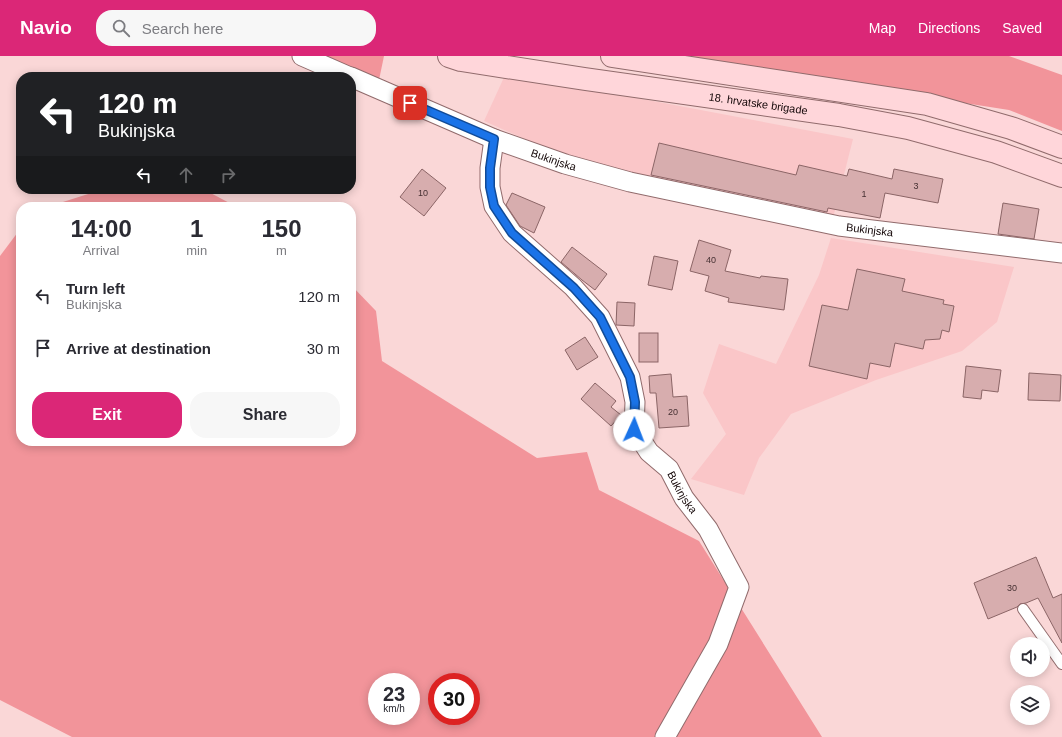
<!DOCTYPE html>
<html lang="en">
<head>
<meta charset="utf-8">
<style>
  :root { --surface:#fff; --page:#f7f7f7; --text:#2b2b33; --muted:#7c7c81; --accent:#db2777 }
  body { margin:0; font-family:Arial,sans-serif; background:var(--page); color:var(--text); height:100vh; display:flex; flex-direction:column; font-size:15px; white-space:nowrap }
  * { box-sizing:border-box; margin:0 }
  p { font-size:13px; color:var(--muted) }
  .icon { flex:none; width:22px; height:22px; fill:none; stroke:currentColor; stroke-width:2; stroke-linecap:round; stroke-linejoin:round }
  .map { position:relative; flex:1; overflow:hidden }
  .panel { position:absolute; left:16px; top:146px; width:340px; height:244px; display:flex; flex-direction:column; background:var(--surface); border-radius:16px; box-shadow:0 2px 10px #0003 }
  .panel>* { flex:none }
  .guide { position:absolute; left:16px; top:16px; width:340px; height:122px; border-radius:16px; box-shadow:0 2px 10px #0003; background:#202124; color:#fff; overflow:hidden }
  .tools { position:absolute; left:1010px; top:581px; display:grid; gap:8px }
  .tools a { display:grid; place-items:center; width:40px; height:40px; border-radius:50%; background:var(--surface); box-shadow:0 2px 10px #0003; font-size:20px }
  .speed { position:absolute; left:368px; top:617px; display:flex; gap:8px; font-size:20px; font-weight:700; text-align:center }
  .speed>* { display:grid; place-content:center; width:52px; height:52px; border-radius:50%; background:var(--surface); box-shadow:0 2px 10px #0003; line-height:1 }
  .speed small { font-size:10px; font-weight:400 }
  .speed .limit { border:6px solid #d22; background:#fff; color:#111 }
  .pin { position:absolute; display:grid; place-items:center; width:34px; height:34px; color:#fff; margin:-17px; border-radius:8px; box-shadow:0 2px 6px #0006 }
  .me { position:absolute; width:44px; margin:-22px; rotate:2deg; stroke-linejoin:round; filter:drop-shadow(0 0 3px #0008) }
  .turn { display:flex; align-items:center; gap:14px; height:84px; padding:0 16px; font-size:18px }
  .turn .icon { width:52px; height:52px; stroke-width:2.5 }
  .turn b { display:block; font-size:28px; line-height:34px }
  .lanes { display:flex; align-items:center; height:38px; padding:0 16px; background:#0003; justify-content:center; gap:20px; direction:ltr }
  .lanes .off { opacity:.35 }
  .eta { display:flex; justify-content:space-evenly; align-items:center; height:68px; text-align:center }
  .eta b { font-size:24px; font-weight:700; line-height:28px }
  .primary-button { display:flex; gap:8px; margin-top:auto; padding:8px 16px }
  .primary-button a { flex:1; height:46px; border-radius:16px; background:var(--accent); color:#fff; font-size:16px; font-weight:700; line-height:46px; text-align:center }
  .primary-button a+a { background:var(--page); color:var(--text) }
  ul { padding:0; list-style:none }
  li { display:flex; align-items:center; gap:12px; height:52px; padding:0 16px }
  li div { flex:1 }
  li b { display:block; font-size:15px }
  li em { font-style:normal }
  header { display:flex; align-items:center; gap:24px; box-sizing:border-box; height:56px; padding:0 20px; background:var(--accent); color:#fff }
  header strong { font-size:19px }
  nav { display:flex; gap:22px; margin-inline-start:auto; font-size:14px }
  .search { width:280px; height:36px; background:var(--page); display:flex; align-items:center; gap:10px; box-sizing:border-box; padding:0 14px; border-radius:16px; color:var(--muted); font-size:15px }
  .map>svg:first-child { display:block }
  .built { fill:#fac6c8 }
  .green { fill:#f2949a; fill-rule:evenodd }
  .building { fill:#d7adae; stroke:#8b6566 }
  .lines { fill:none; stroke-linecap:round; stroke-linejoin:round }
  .service-casing { stroke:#916b6c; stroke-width:12 }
  .minor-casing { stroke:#916b6c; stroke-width:21 }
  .secondary-casing { stroke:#916b6c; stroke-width:24 }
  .service { stroke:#fff; stroke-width:10 }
  .minor { stroke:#fff; stroke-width:19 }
  .secondary { stroke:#ffd6da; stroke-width:22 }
  .route-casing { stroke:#114b97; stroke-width:10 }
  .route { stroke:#1a73e8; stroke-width:7 }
  .labels { text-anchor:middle; stroke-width:3; stroke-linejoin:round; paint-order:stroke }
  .number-label { font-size:9px; fill:#453032 }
  .street-label { font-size:11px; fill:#140708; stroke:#fad7d7 }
</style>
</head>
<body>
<header>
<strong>Navio</strong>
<div class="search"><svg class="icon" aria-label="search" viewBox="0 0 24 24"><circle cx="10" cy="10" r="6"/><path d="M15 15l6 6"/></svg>Search here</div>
<nav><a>Map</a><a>Directions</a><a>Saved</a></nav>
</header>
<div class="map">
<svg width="1062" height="681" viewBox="0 0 1062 681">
  <rect width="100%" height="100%" fill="#fad7d7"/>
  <!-- built -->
  <g class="built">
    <path d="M506,17l347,66 -21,83 -187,-40 -86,-28 -75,-33z"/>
    <path d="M831,182l183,29 -17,55 -35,29 -86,29 -85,34 -32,44 -15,37 -53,-16 35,-45 -23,-41 16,-49 57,20 43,-89z"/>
  </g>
  <!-- green -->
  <g class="green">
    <path d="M322,0h62l-5,24z"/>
    <path d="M665,0h344l53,19v56l-53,-21z"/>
    <path d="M104,133h99l34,18h-190z"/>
    <path d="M21,172v213h330v-156l25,26 6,50 155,97 50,-6 12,38 100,51 123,196h-750l-72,-37v-444zM377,626h34v34h-34zM437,626h34v34h-34z"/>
  </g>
  <!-- building -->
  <g class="building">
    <path d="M659,87l137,32 3,-10 48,11 2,-7 43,10 2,-10 49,10 -5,24 -53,-10 -5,25 -52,-10 -1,4 -176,-37z"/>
    <path d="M422,113l24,19 -22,28 -24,-19z"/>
    <path d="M512,137l33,14 -11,26 -14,-7 -14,-21z"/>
    <path d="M1003,147l36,6 -5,30 -36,-5z"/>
    <path d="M699,184l32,10 -6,21 35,7 1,-2 27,3 -4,31 -56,-8 1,-4 -24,-7 4,-15 -19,-5z"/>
    <path d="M572,191l35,27 -12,16 -13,-10 -21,-18z"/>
    <path d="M654,200l24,5 -6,29 -24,-5z"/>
    <path d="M857,213l48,10 -3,12 42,9 -1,4 11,2 -5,26 -7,-2 -2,9 -15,1 -2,9 -28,-6 -5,24 -20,-4 -3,16 -58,-13 13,-61 26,5z"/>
    <path d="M617,246l18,1 -1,23 -18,-1z"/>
    <rect x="639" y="277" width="19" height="29"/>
    <path d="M585,281l13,20 -21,13 -12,-20z"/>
    <path d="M966,310l35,4 -3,22 -16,-2 -1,9 -18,-2z"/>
    <path d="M1029,317l32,2 -1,26 -32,-1z"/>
    <path d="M671,318l2,23 14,-1 2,30 -30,2 -3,-35h-6l-1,-17z"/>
    <path d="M595,327l21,18 -5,6 10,8 -10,11 -30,-27z"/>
    <path d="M1036,501l17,41 9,-4v49l-24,-45 -12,5 -6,1 -3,3 -29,12 -14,-36z"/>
  </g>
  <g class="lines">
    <!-- service casing -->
    <g class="service-casing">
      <path id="service" d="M1023,553l39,55"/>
    </g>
    <!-- minor casing -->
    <g class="minor-casing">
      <g id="minor">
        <path d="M302,0l48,21"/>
        <path id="s1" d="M351,21l143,62 71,25 65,18 209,44 223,27"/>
        <path id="s2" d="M494,83l-4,29v19l4,19 18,27 61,54 27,30 30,60 5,25 -1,27 15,23 20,17 15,29 24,31 31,58 -21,57 -53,93"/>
      </g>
    </g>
    <!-- secondary casing -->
    <g class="secondary-casing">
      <g id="secondary">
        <path id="s3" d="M449,0l12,4 124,19 254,36 69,13 88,24 66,24"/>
        <path d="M612,0l315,48 84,24 51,19"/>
      </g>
    </g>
    <!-- service -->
    <use href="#service" class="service"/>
    <!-- minor -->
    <use href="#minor" class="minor"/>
    <!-- secondary -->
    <use href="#secondary" class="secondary"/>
  </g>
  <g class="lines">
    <!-- route casing -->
    <g class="route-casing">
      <path id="route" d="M410,47l84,36 -4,29v19l4,19 18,27 62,55 26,29 30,60 5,25 -1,28"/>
    </g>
    <!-- route -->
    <use href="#route" class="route"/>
  </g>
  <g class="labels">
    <!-- number labels -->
    <g class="number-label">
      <text x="916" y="133">3</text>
      <text x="423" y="140">10</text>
      <text x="864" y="141">1</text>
      <text x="711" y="207">40</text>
      <text x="673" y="359">20</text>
      <text x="1012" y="535">30</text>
    </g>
    <!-- street labels -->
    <g class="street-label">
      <text dy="4" stroke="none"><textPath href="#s3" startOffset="313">18. hrvatske brigade</textPath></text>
      <text dy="4" stroke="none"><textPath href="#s1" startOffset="219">Bukinjska</textPath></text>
      <text dy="4" stroke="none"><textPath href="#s1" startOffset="543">Bukinjska</textPath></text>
      <text dy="4" stroke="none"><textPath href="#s2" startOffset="422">Bukinjska</textPath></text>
    </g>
  </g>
</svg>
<div class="tools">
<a><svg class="icon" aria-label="sound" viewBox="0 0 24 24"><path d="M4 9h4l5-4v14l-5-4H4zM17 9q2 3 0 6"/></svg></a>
<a><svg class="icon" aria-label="layers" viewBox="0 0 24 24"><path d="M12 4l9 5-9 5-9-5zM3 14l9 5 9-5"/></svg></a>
</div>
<div class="speed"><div>23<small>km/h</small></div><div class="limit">30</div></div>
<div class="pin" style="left:410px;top:47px;background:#d93025"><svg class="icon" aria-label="arrive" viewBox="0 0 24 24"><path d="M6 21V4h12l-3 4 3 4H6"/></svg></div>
<svg class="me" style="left:634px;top:374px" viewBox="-20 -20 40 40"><circle r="19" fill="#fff"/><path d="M0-13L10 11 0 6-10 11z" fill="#1a73e8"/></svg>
<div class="guide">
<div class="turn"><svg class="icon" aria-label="left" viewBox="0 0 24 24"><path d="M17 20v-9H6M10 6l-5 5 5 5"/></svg><div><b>120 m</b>Bukinjska</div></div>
<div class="lanes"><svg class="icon" aria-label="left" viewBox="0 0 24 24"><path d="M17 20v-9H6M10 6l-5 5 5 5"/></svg><svg class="icon off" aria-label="ahead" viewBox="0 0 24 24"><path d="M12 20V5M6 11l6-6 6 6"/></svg><svg class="icon off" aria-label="right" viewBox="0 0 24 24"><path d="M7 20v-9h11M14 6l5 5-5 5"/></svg></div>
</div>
<section class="panel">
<div class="eta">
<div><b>14:00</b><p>Arrival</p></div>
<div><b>1</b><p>min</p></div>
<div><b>150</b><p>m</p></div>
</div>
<ul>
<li><svg class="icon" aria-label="left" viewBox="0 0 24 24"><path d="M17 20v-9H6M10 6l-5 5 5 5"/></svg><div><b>Turn left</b><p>Bukinjska</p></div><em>120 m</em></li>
<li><svg class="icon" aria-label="arrive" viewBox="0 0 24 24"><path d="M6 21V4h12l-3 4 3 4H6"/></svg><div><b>Arrive at destination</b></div><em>30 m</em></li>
</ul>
<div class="primary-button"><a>Exit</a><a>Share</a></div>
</section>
</div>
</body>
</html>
